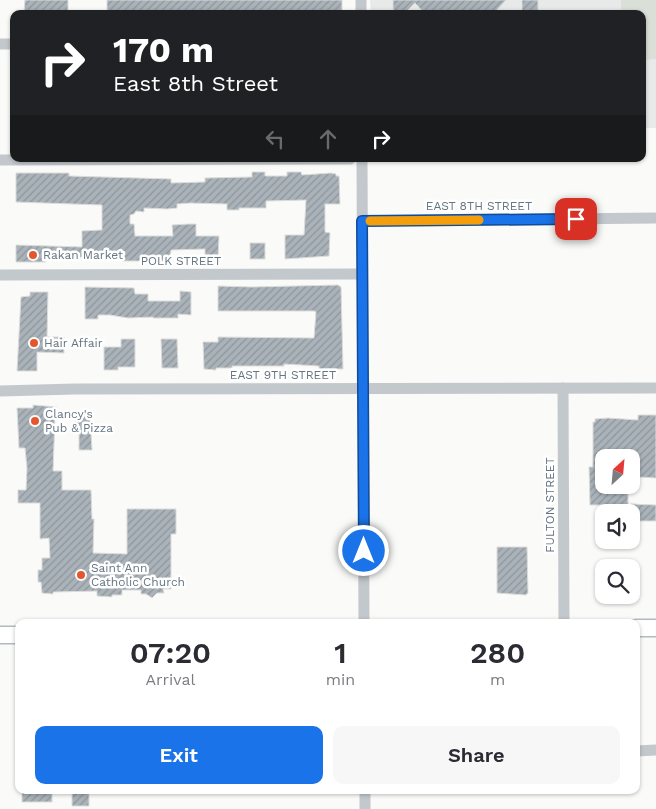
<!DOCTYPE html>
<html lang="en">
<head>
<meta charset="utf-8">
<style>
  :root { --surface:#fff; --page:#f7f7f7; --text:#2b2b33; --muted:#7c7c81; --accent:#1a73e8 }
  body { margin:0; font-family:"Work Sans",sans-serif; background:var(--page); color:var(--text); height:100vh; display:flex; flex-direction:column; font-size:19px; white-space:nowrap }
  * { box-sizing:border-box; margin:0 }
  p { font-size:16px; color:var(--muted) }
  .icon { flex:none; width:28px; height:28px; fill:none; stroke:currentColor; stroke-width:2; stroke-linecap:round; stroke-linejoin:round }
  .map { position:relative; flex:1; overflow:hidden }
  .panel { position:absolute; left:15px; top:619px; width:625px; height:175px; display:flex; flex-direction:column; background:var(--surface); border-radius:10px; box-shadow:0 1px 4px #0004 }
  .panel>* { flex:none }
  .guide { position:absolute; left:10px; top:10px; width:636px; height:152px; border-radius:10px; box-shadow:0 1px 4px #0004; background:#202124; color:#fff; overflow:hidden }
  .needle { width:32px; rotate:26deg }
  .fabs { position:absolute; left:595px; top:449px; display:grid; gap:10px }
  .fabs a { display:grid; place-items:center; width:45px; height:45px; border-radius:10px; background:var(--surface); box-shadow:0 1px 4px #0004; font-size:25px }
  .pin { position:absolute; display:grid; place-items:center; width:42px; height:42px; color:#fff; margin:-21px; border-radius:10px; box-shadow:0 2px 8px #0006 }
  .me { position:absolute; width:55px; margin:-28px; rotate:0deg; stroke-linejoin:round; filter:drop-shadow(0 0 4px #0008) }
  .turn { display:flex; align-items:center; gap:18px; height:105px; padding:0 20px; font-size:22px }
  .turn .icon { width:65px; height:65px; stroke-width:2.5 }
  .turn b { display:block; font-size:35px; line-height:42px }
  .lanes { display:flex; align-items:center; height:48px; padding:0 20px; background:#0003; justify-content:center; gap:25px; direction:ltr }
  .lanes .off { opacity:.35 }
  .eta { display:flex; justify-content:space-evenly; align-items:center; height:85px; text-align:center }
  .eta b { font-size:30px; font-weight:600; line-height:35px }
  .primary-button { display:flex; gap:10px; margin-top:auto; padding:10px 20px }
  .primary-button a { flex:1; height:58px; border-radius:10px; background:var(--accent); color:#fff; font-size:20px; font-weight:600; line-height:58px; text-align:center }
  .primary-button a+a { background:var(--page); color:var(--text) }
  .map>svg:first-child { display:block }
  .built { fill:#e8e9e9 }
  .green { fill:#dadfd7 }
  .building { fill:url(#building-hatch); stroke:#dcdcda }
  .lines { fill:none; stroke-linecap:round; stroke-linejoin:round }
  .secondary-casing { stroke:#b3babf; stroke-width:19 }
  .street { stroke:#c3c8cc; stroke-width:11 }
  .secondary { stroke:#fff; stroke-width:16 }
  .route-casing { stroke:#114b97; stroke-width:12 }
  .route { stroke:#1a73e8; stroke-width:9 }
  .slow { stroke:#f59e0b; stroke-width:9 }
  .poi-dot { fill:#e4572e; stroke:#fff; stroke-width:2 }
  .labels { text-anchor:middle; stroke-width:5; stroke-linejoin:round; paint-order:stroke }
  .street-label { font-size:12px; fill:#657683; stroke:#fff }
  .poi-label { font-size:12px; fill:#657683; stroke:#fff; text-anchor:start }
</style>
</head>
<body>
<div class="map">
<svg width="656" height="809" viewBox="0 0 656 809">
  <defs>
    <pattern id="building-hatch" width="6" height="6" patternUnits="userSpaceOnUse" patternTransform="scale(1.25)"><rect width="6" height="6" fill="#aab3b9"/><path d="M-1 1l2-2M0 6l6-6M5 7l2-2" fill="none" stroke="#8e969c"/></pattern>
  </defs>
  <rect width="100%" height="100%" fill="#fafaf8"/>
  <!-- built -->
  <path class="built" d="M370,0h286v128h-13l-1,-114h-271z"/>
  <!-- green -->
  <path class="green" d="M621,0h35v59l-13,1 -1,-46h-21z"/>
  <!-- building -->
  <g class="building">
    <path d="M25,0h43v13l-44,-1z"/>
    <rect x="107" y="0" width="235" height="14"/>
    <path d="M393,0h113l-13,14h-68l-10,-11 -11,11h-7l-4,-5z"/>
    <path d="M522,0h16v14l-16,-1z"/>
    <path d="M252,172h13v4h22v-4h14l1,3 29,-2 5,1v2h3l1,28h-15v28l5,1 -1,23 -44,3v-24h19l2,-35 -40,1v7h-27v2h-12v-6l-37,-1 -13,1v4l-10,1 -23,-1v4l-8,-1 -2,3 -4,1v9h4l1,12h38l-1,-11 17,-1h7v12h23l-1,24h-11v-4h-2v-7l-34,1 -1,11h-48v-3h-25v2h-14v-3l-37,3v2h-30v-17l66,2v-16l20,-1v-25l-86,-3v-29h53v3l102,3v4l34,-1v-4l47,-1z"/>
    <rect x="250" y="243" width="15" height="16"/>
    <path d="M338,285l3,2 2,82h-24v-3l-35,-2v2h-52v2h-16v2l-12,-1 -1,-27h15v-5l96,1 2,-26 -2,-1h-96v-25l34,1z"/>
    <path d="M85,287l49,1 1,6h13v7h32v-10l11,1v23l-13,-1v4h-25v-1l-25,1 -18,-3h-12v4h-13z"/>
    <path d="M30,292h18l-1,45h17v16l-27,-1v19h-20l4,-74 9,-1z"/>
    <path d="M121,339h14v28h-17v3h-14v-23h17z"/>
    <path d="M161,339h16l1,29h-16z"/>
    <path d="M33,405l24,2v10h-2l-2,54h9v19h29l1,29h2l-1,34 34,1v-45h49v25h-5v55h-8l1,4h-7l-5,5 -6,-4h-5v-4h-19v5h-10v2l-15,-1v-5l-44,1v2l-11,-1 -1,-11h-3v-12h4v-12h8l-1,-20 -9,1v-36h-22v-13h8l1,-22 -2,-20h-6l-2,-40h16z"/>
    <path d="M75,415h15l2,35h-13v-18h-3z"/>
    <path d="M638,415h18v63l-18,-1v-19h-34v27h24v27h-19v-7h-19l-1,-38h4v-45h2v-3l13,-1 30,2z"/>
    <path d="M631,504l25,1v16h-25z"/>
    <path d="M497,547h30l1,46 -2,2 -29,-2z"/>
    <path d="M22,790h26v2h4v10h-30z"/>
    <path d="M89,791v15h-17v-14z"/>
  </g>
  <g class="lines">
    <!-- secondary casing -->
    <g class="secondary-casing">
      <g id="secondary">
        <path d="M636,628h20"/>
        <path d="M0,635h19"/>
      </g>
    </g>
    <!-- street -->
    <g class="street">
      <path d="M361,0v14"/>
      <path d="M0,44h14"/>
      <path d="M362,159l2,463"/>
      <path d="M0,160l350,-1"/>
      <path d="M362,221l294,-3"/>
      <path d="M0,275l362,-1"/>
      <path d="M563,388l1,234"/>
      <path d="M0,391l75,-2 581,-1"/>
      <path d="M636,751l20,-1"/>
      <path d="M365,790v19"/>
    </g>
    <!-- secondary -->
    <use href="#secondary" class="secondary"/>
  </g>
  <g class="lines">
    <!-- route casing -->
    <g class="route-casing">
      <path id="route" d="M364,551l-2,-330 214,-2"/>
    </g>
    <!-- route -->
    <use href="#route" class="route"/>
    <!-- slow -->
    <path class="slow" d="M370,221l109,-1"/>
  </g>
  <!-- markers -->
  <g class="poi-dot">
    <circle cx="33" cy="255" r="5"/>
    <circle cx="34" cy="343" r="5"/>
    <circle cx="35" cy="421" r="5"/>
    <circle cx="81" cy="575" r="5"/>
  </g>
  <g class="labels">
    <!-- street labels -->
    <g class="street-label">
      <text x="479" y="210">EAST 8TH STREET</text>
      <text x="181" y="265">POLK STREET</text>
      <text x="283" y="379">EAST 9TH STREET</text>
      <text transform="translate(550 505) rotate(-90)" y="4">FULTON STREET</text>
    </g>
    <!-- poi labels -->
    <g class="poi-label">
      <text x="43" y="259">Rakan Market</text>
      <text x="44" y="347">Hair Affair</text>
      <text x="45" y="418">Clancy's<tspan x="45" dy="14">Pub &amp; Pizza</tspan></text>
      <text x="91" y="572">Saint Ann<tspan x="91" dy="14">Catholic Church</tspan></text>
    </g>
  </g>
</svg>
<div class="fabs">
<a><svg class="needle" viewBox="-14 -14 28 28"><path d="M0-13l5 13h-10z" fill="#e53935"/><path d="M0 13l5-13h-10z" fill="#7c7c81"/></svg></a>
<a><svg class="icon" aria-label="sound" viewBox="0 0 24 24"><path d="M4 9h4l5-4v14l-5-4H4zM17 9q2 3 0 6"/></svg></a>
<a><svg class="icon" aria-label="search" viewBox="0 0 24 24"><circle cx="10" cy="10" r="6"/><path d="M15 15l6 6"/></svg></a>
</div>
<div class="pin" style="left:576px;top:219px;background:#d93025"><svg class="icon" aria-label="arrive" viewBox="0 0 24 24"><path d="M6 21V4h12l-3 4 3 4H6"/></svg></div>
<svg class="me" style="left:364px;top:551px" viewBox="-20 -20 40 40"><circle r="17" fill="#1a73e8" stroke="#fff" stroke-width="3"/><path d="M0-11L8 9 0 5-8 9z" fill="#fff"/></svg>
<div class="guide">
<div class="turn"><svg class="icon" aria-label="right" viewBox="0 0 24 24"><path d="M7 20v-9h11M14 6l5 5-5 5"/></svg><div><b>170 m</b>East 8th Street</div></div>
<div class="lanes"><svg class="icon off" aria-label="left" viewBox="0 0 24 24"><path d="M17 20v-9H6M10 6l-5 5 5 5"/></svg><svg class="icon off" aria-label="ahead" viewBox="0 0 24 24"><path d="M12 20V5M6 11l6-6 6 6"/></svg><svg class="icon" aria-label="right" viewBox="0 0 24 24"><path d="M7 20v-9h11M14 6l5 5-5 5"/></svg></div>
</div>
<section class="panel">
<div class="eta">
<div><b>07:20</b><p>Arrival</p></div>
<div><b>1</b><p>min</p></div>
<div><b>280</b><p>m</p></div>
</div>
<div class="primary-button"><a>Exit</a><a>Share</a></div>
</section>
</div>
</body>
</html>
